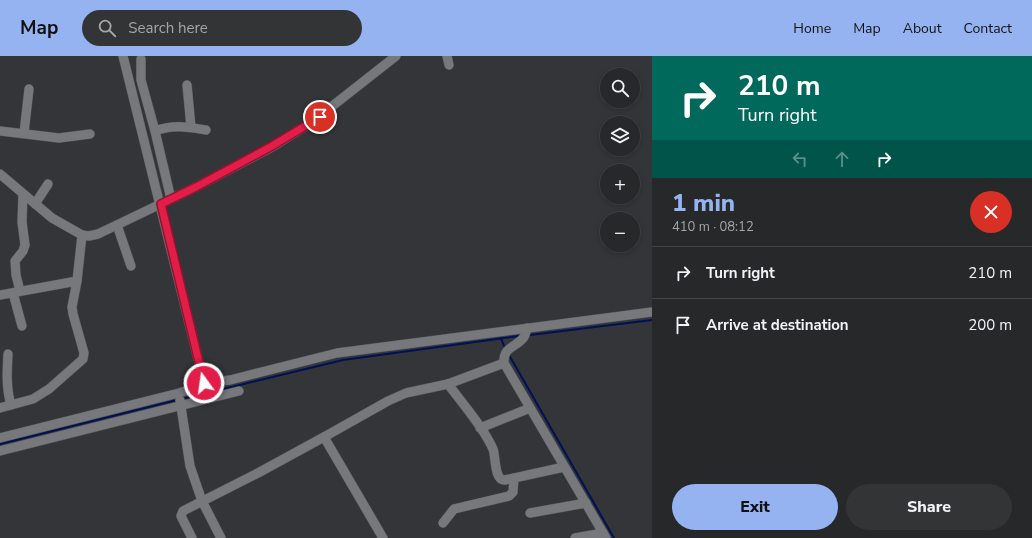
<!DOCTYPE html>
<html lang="en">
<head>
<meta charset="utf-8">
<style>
  :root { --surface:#26282a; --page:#323436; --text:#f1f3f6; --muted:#a4a6a8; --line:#424447; --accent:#95b2f1 }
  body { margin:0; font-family:"Nunito Sans",sans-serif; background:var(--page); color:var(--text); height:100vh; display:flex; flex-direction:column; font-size:15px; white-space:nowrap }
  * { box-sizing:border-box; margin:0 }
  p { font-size:13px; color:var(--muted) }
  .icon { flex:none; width:22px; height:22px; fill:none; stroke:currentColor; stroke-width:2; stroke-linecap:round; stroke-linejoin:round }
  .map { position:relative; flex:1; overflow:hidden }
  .sheet { display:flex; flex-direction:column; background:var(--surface); width:380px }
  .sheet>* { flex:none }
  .hud { background:#00695c; color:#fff; overflow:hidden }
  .controls { position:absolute; left:600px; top:12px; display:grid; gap:8px }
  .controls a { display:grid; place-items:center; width:40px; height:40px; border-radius:50%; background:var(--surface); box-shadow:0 2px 6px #0003,0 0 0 1px var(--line); font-size:20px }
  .pin { position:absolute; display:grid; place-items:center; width:34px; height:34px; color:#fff; margin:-17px; border:2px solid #fff; border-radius:50%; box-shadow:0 1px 4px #0007 }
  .me { position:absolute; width:44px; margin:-22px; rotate:346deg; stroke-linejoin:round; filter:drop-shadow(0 0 3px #0008) }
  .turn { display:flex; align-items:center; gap:14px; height:84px; padding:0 20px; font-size:18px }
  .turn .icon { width:52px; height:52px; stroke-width:2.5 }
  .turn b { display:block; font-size:28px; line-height:34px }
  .lanes { display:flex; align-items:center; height:38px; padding:0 20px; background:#0003; justify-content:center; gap:20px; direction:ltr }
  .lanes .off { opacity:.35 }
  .round { display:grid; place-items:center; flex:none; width:42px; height:42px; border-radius:21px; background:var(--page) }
  .summary { display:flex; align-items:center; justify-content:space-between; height:68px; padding:0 20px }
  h1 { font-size:24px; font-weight:800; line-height:30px; color:var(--accent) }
  .action { display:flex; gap:8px; margin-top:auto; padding:8px 20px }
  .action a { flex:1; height:46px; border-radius:24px; background:var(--accent); color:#111; font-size:16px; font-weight:800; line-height:46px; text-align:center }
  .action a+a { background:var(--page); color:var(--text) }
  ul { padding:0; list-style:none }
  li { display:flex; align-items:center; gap:12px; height:52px; padding:0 20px; border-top:1px solid var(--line) }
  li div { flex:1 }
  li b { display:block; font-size:15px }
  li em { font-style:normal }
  header { display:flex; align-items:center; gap:24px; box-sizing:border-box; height:56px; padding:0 20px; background:var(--accent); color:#111 }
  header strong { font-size:19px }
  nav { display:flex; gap:22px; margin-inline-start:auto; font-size:14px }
  .search { width:280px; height:36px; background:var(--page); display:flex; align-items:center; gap:10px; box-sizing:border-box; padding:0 14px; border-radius:22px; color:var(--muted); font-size:15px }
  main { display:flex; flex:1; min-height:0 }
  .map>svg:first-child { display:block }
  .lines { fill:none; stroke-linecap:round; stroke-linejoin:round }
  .stream { stroke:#011157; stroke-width:2 }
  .minor-casing { stroke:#525357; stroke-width:10 }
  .minor { stroke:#76787c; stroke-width:9 }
  .route-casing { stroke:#92132f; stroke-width:10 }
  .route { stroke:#e11d48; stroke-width:7 }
</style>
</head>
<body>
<header>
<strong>Map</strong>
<div class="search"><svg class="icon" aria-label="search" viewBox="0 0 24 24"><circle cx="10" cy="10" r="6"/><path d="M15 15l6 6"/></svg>Search here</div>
<nav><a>Home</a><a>Map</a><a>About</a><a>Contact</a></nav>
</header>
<main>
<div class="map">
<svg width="652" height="482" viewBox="0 0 652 482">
  <rect width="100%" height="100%" fill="#333538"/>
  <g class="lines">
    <!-- stream -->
    <g class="stream">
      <path d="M530,279l122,-15"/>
      <path d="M501,282l3,8"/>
      <path d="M509,299l105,183"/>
      <path d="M182,343l161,-39 176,-24"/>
      <path d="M0,388l177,-44"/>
    </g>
    <!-- minor casing -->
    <g class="minor-casing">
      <g id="minor">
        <path d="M123,0l81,327"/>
        <path d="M447,0l2,9"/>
        <path d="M141,3v21l14,51 16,68"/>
        <path d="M187,29l4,42"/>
        <path d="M0,75l59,7 31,-4"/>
        <path d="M155,75c18,-7 33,-4 51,-1"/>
        <path d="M24,77l5,-44"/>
        <path d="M0,118l52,44 30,17 -5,46 -77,14"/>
        <path d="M35,148l13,-20"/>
        <path d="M117,169l14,41"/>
        <path d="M82,179l7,1 9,-2 98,-47 76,-40 40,-25 84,-66"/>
        <path d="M20,235l-4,-16 -1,-14 8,-10 2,-6 -3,-23 1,-28"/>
        <path d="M13,237l9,33"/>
        <path d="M527,272c-1,3 -1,6 -3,9 -8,11 -21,9 -20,26l102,175"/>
        <path d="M8,298c-1,17 -2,34 3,51"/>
        <path d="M448,328c14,19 36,44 45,65 3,8 1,32 12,31l59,-13"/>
        <path d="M180,344l10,66 12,35 19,37"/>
        <path d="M0,352l33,-9 16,-10 34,-30 1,-6 -11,-39 -1,-7 5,-26"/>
        <path d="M480,372l50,-20"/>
        <path d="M0,382l179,-45 16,-5 9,-5 26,-3 107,-27 315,-41"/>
        <path d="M0,395l239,-60"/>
        <path d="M530,457l56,-10"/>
        <path d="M443,467l11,-14 55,-13 4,-4 1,-14"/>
        <path d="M192,482l-11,-22 2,-5 75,-38 66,-36"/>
        <path d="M383,482l-59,-101 64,-36 18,-8 42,-9 56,-21"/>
        <path d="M575,482l28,-5"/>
      </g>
    </g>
    <!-- minor -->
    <use href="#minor" class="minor"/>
  </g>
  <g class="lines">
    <!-- route casing -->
    <g class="route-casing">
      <path id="route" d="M204,327l-43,-179 35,-17 76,-41 48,-29"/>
    </g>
    <!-- route -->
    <use href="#route" class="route"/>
  </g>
</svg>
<div class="controls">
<a><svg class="icon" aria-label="search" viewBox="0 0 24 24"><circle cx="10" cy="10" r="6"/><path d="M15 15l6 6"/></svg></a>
<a><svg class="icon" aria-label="layers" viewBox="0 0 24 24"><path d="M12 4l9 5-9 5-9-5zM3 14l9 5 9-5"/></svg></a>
<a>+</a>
<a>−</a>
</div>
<div class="pin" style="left:320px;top:61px;background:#d93025"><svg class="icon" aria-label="arrive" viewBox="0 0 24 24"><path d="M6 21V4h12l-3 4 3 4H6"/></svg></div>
<svg class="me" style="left:204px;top:327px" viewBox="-20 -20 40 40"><circle r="17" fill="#e11d48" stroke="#fff" stroke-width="3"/><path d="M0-11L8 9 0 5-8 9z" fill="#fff"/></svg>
</div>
<section class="sheet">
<div class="hud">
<div class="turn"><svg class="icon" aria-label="right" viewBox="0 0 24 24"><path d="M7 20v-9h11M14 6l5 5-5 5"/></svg><div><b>210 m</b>Turn right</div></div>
<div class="lanes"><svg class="icon off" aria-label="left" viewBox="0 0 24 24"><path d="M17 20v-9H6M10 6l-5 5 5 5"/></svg><svg class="icon off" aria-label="ahead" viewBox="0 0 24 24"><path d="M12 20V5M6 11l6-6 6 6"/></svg><svg class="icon" aria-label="right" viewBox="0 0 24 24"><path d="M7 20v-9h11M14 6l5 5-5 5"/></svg></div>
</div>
<div class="summary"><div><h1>1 min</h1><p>410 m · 08:12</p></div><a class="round" style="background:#d93025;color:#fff"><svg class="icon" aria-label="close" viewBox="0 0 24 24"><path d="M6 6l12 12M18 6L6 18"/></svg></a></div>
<ul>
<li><svg class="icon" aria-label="right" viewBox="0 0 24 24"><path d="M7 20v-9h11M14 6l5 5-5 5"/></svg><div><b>Turn right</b></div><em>210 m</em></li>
<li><svg class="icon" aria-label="arrive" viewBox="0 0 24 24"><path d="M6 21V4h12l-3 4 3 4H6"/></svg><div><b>Arrive at destination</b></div><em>200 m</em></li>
</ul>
<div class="action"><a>Exit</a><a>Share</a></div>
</section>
</main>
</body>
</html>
